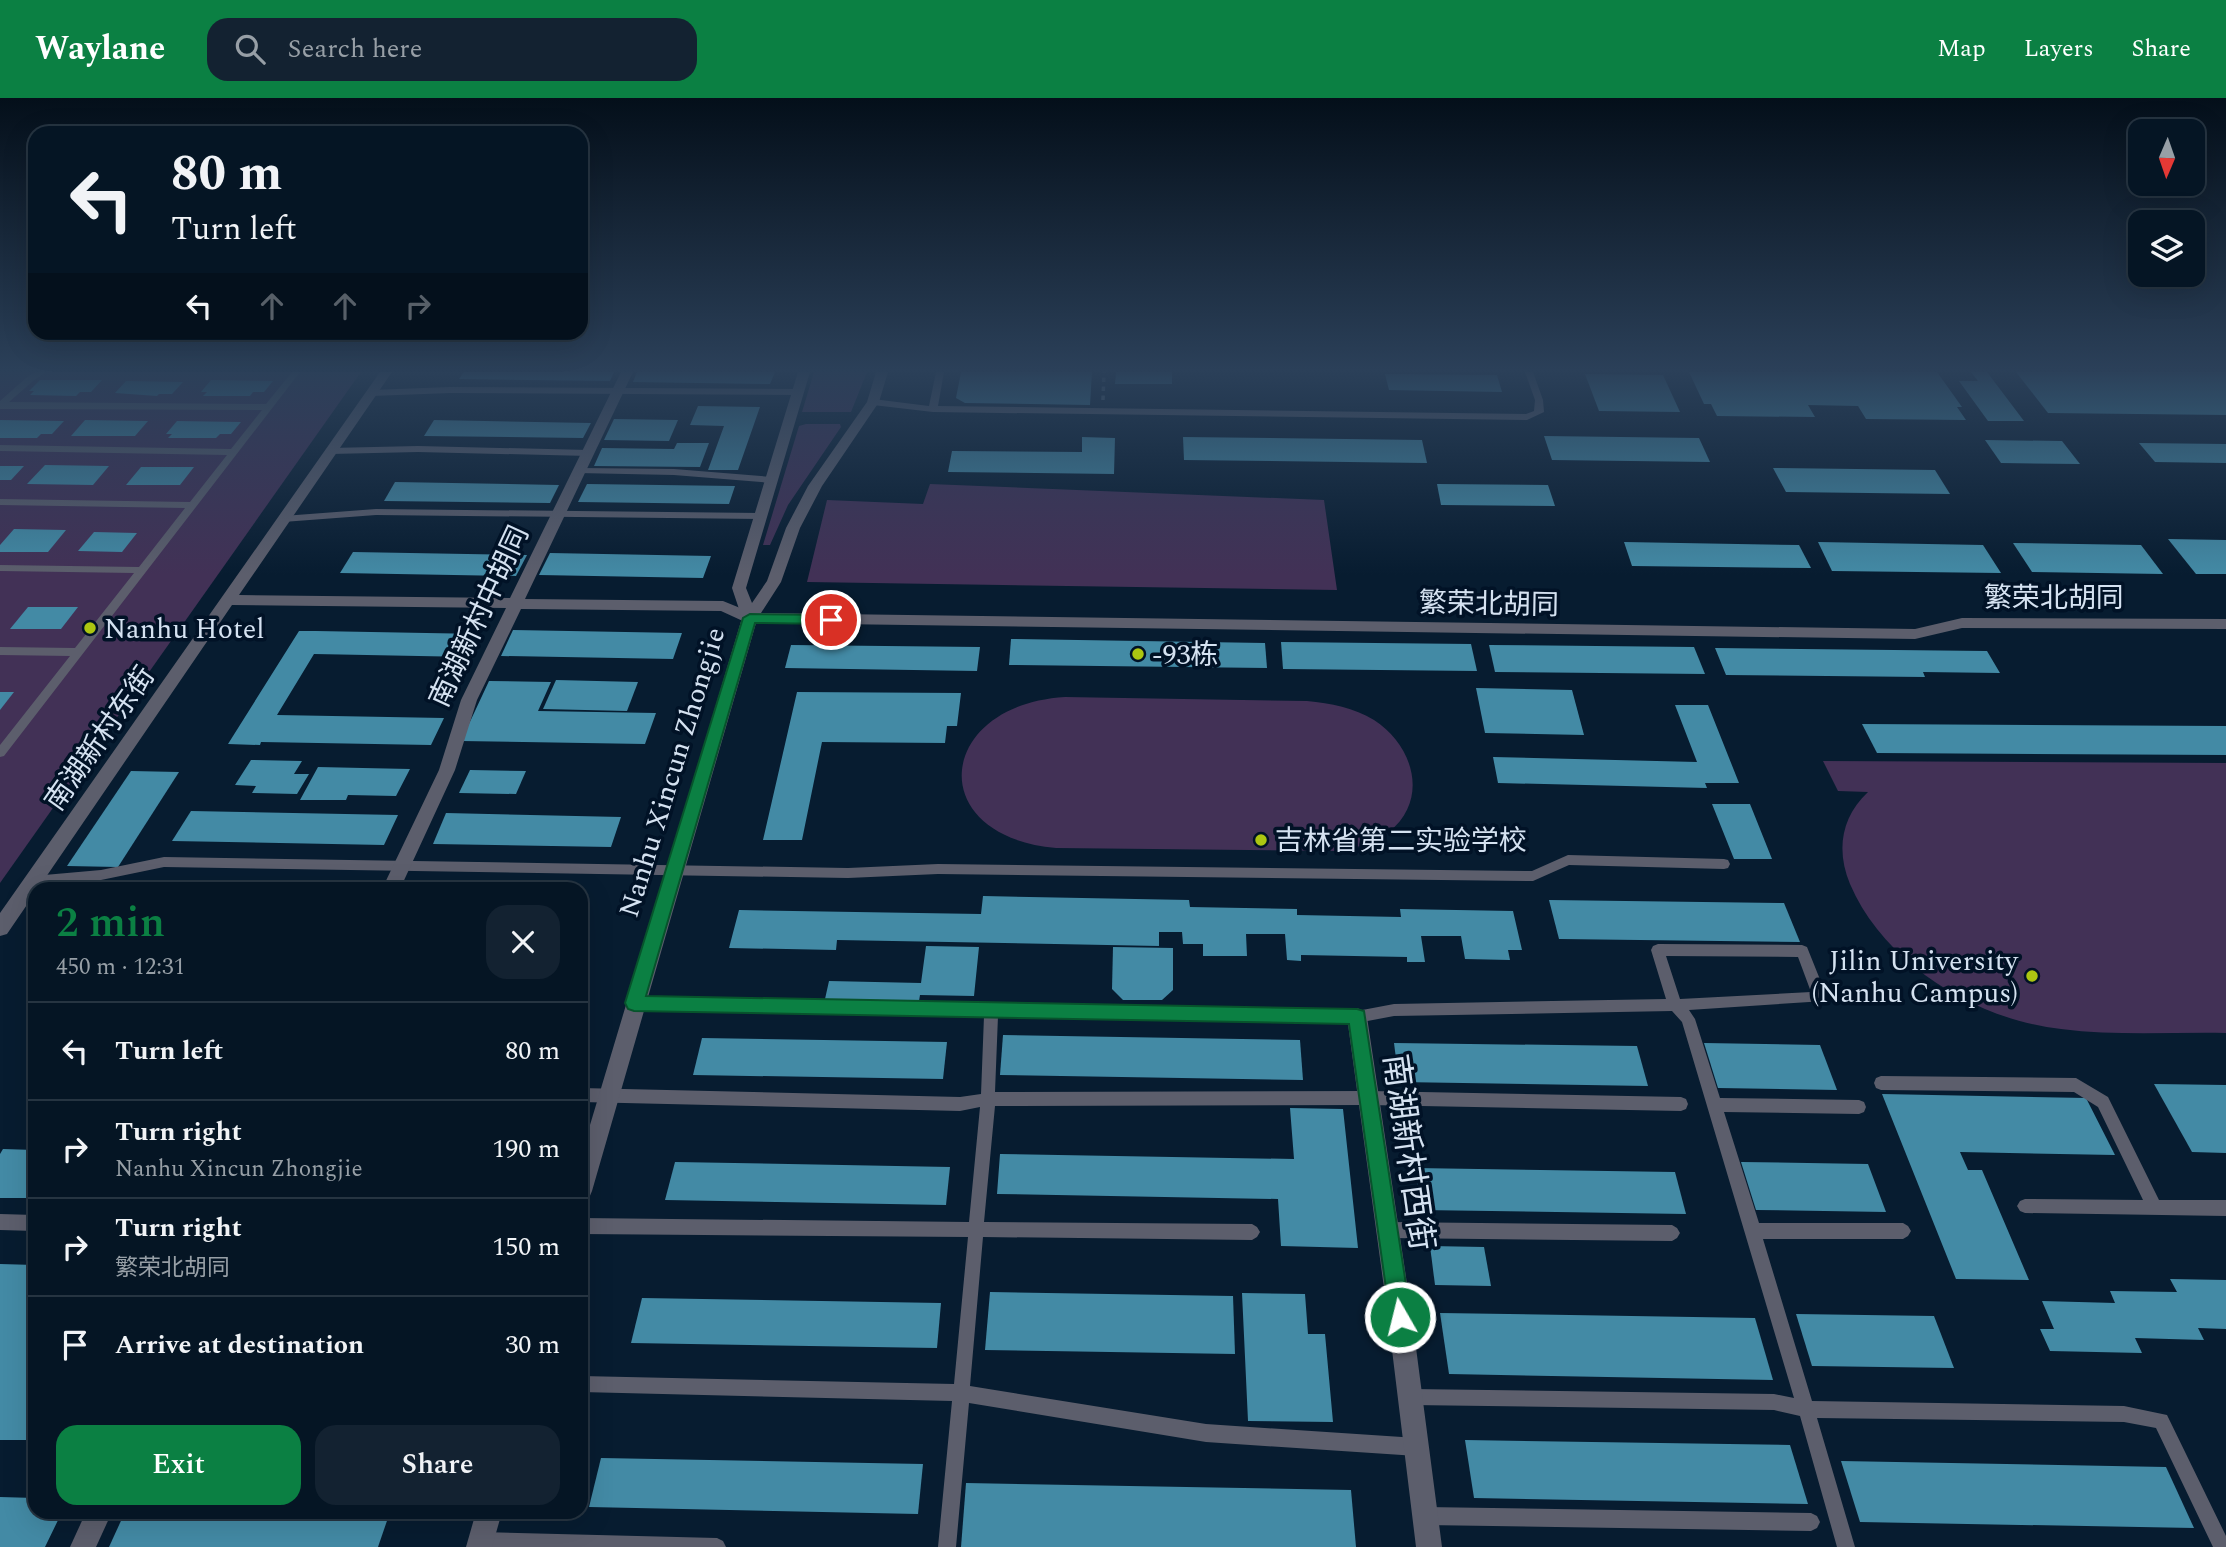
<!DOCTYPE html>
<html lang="en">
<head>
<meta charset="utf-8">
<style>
  :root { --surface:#051524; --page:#132231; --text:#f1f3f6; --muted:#979fa6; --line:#263441; --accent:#0b8043 }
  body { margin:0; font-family:Spectral,"Noto Sans SC",serif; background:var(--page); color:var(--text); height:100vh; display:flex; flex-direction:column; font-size:26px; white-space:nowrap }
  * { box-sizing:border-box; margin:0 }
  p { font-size:23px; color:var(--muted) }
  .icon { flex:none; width:38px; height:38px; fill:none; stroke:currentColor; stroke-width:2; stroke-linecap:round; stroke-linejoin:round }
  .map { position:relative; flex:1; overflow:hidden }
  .panel { position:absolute; left:28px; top:784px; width:560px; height:637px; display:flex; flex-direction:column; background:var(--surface); border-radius:21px; box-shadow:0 7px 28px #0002,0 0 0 2px var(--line) }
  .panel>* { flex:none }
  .hud { position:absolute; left:28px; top:28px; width:560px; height:214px; border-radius:21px; box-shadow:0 7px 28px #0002,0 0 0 2px var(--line); background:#051524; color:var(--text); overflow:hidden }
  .needle { width:46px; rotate:182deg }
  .fabs { position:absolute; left:2128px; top:21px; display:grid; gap:14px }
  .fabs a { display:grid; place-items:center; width:77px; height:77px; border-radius:14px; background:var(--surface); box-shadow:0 7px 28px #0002,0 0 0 2px var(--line); font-size:35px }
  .pin { position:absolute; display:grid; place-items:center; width:60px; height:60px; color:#fff; margin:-30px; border:4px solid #fff; border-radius:50%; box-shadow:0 2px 7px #0007 }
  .me { position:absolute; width:77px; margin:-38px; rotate:352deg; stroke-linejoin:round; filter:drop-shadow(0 0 5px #0008) }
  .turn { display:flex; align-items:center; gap:24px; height:147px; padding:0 28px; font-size:32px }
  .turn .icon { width:91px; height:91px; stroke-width:2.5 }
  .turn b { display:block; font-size:49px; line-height:60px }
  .lanes { display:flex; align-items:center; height:66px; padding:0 28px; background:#0003; justify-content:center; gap:35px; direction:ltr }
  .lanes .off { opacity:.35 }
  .round { display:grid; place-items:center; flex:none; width:74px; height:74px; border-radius:21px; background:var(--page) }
  .overview { display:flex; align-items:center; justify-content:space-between; height:119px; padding:0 28px }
  h1 { font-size:42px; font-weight:600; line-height:52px; color:var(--accent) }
  .primary-button { display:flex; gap:14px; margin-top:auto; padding:14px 28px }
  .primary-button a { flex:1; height:80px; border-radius:21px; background:var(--accent); color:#fff; font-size:28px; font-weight:600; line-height:80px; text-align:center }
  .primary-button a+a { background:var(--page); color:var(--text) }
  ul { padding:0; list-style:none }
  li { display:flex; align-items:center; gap:21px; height:98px; padding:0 28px; border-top:2px solid var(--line) }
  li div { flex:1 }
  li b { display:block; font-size:26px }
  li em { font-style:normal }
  header { display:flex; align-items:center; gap:42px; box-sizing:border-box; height:98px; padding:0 35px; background:var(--accent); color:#fff }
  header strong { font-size:33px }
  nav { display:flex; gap:38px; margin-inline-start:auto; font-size:24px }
  .search { width:490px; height:63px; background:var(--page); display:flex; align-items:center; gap:18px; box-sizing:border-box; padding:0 24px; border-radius:21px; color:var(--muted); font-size:26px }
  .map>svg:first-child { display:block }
  .green { fill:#423156 }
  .building { fill:#438aa5 }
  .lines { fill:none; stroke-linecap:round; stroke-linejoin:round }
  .path { stroke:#607283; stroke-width:3.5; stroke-dasharray:4.5 4.5; stroke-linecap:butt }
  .service { fill:#5c5e6c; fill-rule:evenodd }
  .minor { fill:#5c5e6c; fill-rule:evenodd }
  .tertiary { fill:#5c5e6c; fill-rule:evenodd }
  .route { fill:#0b8043; stroke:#07532c; stroke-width:2 }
  .poi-dot { fill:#acc611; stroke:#011226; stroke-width:2.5 }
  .labels { text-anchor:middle; stroke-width:7; stroke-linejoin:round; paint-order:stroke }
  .street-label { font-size:28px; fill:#d5e2f1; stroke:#011226 }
  .poi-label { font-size:28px; fill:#d5e2f1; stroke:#011226; text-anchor:start }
  .near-street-label { font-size:33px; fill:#d5e2f1; stroke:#011226 }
</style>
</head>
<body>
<header>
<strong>Waylane</strong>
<div class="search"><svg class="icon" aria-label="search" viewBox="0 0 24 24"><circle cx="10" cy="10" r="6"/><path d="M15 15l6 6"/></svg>Search here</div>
<nav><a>Map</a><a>Layers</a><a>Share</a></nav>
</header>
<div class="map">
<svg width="2226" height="1449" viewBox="0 0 2226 1449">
  <rect width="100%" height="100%" fill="#071c30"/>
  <!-- green -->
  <g class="green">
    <path d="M0,274h361l-361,511z"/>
    <path d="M814,274h53l-16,40h-49z"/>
    <path d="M806,326h34l1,3 -53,78 -18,40h-7l36,-119z"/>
    <path d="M930,386l394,16 13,90 -530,-8 20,-82 96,4z"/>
    <path d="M1065,599l242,4c24,2 47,7 67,19 39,25 56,79 15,112 -14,11 -32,15 -49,19l-284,-3c-134,-12 -120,-143 9,-151z"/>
    <path d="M1823,663l403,2v270c-55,-1 -111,3 -165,-4 -84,-9 -177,-65 -211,-145 -14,-33 -9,-67 18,-92l-30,-1z"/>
  </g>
  <!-- building -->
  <g class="building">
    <path d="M464,274h150l-4,9 -151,-2z"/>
    <path d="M637,274h138l-5,12 -137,-2z"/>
    <path d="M961,274h131l-2,33 -125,-2 -9,-5z"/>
    <path d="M1116,274h56v12h-57z"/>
    <path d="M1689,274h248l25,35h-5l9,13 -100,-1 -8,-13 -50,-1 7,12 -98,-1 -6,-12h-7z"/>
    <path d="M1971,274h16l37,49h-36l-29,-40h19z"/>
    <path d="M2016,274h210v43l-178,-2z"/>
    <path d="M1385,276l112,1 5,17 -113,-2z"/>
    <path d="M1585,276l78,1 17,37 -81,-1z"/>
    <path d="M40,282h62l-11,12h-11l-4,4 -46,-1 4,-4h-5z"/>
    <path d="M211,282l62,1 -9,11h-11l-3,4h-47l4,-4h-6z"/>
    <path d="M126,283l57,1 -11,12h-13l-2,2 -42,-3z"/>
    <path d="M698,308l62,1 -22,63h-30l16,-44 -34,-1z"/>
    <path d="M614,321l64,1 -9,21 -65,-1z"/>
    <path d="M0,322l64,1 -12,13h-11l-4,4h-37z"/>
    <path d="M85,322l63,1 -13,15h-64z"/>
    <path d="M434,322l157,3 -8,15 -159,-2z"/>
    <path d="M177,323l64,1 -10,12h-11l-4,4h-48l4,-4h-6z"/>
    <path d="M1544,338l155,2 11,24 -158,-2z"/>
    <path d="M1082,339l33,1 -1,36 -166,-2 4,-21 130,1z"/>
    <path d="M1183,339l239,3 5,23 -243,-3z"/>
    <path d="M1985,342l77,1 18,23 -79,-1z"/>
    <path d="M677,345h32l-9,24 -106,-1 8,-18 72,1z"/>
    <path d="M2139,345l87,1v19l-71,-1z"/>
    <path d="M45,367l64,1 -16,19 -66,-1z"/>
    <path d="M0,368h24l-13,14h-11z"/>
    <path d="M141,369h53l-14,18h-54z"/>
    <path d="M1773,370l162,2 15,24 -164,-2z"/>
    <path d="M395,384l164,3 -9,18 -166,-2z"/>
    <path d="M587,386l148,2 -6,18 -151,-2z"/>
    <path d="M1437,386l111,1 7,21 -114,-1z"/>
    <path d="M14,431l52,1 -18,22h-48v-7z"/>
    <path d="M94,434l43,1 -15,19 -44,-1z"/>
    <path d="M2168,441l58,1v34h-30z"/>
    <path d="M1624,444l175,3 12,23 -179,-2z"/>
    <path d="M1818,444l165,3 18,28 -169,-2z"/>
    <path d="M2013,445l128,2 22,29 -131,-2z"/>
    <path d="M353,454l174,3 -11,21 -176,-3z"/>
    <path d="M550,455l161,3 -8,22 -164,-3z"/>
    <path d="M28,509h50l-17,22h-51z"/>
    <path d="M513,532l169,3 -9,26 -172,-3z"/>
    <path d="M299,533h17l166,3 -11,23 -157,-3 -37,61 167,3 -13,27 -170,-3 -1,3 -32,-1z"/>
    <path d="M1011,541l254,4 2,25 -258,-3z"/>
    <path d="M1281,544l190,2 6,27 -194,-2z"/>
    <path d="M791,547l189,2 -3,24 -192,-3z"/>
    <path d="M1489,547l205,2 11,27 -210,-2z"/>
    <path d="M1715,550l272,3 13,22 -77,-1 2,5 -199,-2z"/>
    <path d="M556,582l82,2 -11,29 -84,-2z"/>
    <path d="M489,583l62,1 -13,29 118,2 -11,31 -184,-3z"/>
    <path d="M1476,590l96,2 12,45 -99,-2z"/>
    <path d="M0,594h14l-14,18z"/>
    <path d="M797,594l164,1 -4,33h-10l-2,17 -123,-1 -20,98h-39z"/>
    <path d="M1675,607h33l31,78h-34l2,5 -209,-5 -5,-26 204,5z"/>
    <path d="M1862,626l364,2v29l-349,-2z"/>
    <path d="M251,662l51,1 -8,13h15l-12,20 -45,-1 4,-7 -21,-1z"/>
    <path d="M318,669l45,1 47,1 -14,27 -48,-1 -2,5h-46z"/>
    <path d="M470,672l56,1 -10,23 -57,-1z"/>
    <path d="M131,673l48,1 -61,95 -51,-1z"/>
    <path d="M1712,706h38l22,55h-38z"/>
    <path d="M191,713l207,4 -14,30 -212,-4z"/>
    <path d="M446,715l175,4 -10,30 -178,-3z"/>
    <path d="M983,798l206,4 1,7 107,2v6l104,2 -1,-8 113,2 9,39h-14l2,10 -45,-1 -4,-23h-40l4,26h-18v-5l-106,-2v6l-14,-1 -2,-26h-39l1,22h-44v-12h-20l-1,-12h-23v14l-322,-6 -1,10 -107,-2 10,-38 242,4z"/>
    <path d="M1549,802l235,3 16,39 -241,-3z"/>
    <path d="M926,848l53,1 -5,49 -54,-1 -1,6 -94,-2 4,-18 92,2z"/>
    <path d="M1113,849l60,1v42l-11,10h-39l-11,-11z"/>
    <path d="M1003,937l297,5 3,40 -303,-5z"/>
    <path d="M702,940l245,4 -4,37 -250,-4z"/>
    <path d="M1394,945l243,3 11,40 -249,-4z"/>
    <path d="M1704,945l116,2 17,45 -119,-2z"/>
    <path d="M2154,986l72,1v68l-34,-1z"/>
    <path d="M1882,996l204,4 29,57 -155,-3 8,18h14l47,110 -73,-1z"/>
    <path d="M1290,1010l53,1 15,139 -77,-2 -3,-47 -281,-5 3,-40 294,5z"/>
    <path d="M3,1051l32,1v48h-35v-44z"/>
    <path d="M675,1064l275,5 -4,38 -281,-5z"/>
    <path d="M1741,1064l127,2 18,48 -130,-2z"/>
    <path d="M1415,1070l260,4 11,42 -265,-4z"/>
    <path d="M1430,1148l54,1 7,39 -56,-1z"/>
    <path d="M0,1166l35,1v175h-35z"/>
    <path d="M2170,1181l56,1v49l-28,-1 6,12 -69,-2 7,15 -92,-2 -10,-22h14l-12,-28 73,2 -5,-12 67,1z"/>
    <path d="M990,1194l243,4 2,58 -250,-4z"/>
    <path d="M1242,1195l63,1 3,40h17l8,88 -85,-1z"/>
    <path d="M642,1200l299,5 -4,45 -306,-5z"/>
    <path d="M1440,1215l315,5 18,62 -324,-6z"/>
    <path d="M1796,1216l138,2 20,52 -142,-2z"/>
    <path d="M1465,1342l325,5 18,59 -334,-6z"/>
    <path d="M601,1360l322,6 -5,50 -329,-7z"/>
    <path d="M1841,1363l325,6 28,61 -334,-6z"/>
    <path d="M966,1385l385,7 5,57h-395z"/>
    <path d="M0,1399l35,1v14h27l-17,35h-45z"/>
    <path d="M125,1414h265l-12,35h-269z"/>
  </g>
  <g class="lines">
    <!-- path -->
    <path class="path" d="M1103,302l1,-28"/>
    <!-- service -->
    <g class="service">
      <path d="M36,274h10l-13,9 -24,21 257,2 26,-32h8l-296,384 -4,1v-12l70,-89 -70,-1v-8l75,1 59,-75 -134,-2v-6l139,2 46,-59 -185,-3v-6l190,3 37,-47 -227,-4v-6l231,4 31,-39 -262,-1v-8l27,-24z"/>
      <path d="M936,274h8l-6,34 588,8 8,-3 1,-11 -10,-28h8l10,28 1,12 -17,8 -594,-8 -60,-7 -4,-3 4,-3 56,7z"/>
      <path d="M450,289l348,2 4,3 -4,3 -348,-2 -79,3 -4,-3 4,-3z"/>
      <path d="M418,348l171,4 5,3 -5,3 -171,-4 -88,2 -5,-3 5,-3z"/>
      <path d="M581,370l93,1 98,8 5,3 -5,3 -98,-8 -96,-2 -2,-2z"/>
      <path d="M376,411l385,4 5,3 -5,3 -385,-4 -93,7 -5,-3 5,-3z"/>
      <path d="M1568,757l156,4 4,1 2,4 -2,4 -4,1 -155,-4 -36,16 -595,-7 -90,4 -684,-11 -63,13 -68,6 -4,-1 -2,-4 2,-4 4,-1 68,-6 63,-13 684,11 90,-4 594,7z"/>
      <path d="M1658,846l144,1 5,2 20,50 -2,4 -136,9 6,9 25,79 139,2 5,2 2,5 -2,5 -5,2 -135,-2 35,111h144l5,3 3,5 -3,5 -5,3h-140l49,162 312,5 43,9 59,121v11h-13l-57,-119 -32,-6 -307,-4 38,129h-18l-37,-131 -26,-6 -363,-5 -6,-2 -2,-6 2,-6 6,-2 363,5 20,4 -112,-376 -10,-11 -278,5 -37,7 -359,-7 -3,76 374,-1 312,6 5,2 2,5 -2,5 -5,2 -312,-6 -374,1 -11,116 268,2 5,3 3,5 -3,5 -5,3 -269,-3 -13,149 236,38 211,14 6,3 3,6 -3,6 -6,3 -211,-14 -237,-39 -13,144h-18l14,-146 -371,-9v-16l373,8 14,-147 -387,-3v-16l388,4 11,-115 -20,4 -379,-9v-14l379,9 21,-3 3,-78 -350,-7 -5,-2 -2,-4 2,-4 5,-2 723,14 37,-7 272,-5 -15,-49 2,-4zM1666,858l132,1 13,35 -131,7z"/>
      <path d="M1881,978l195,2 32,19 51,103h67v16l-201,-3 -5,-2 -3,-5 3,-5 5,-2 118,1 -45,-93 -24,-15 -193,-2 -5,-2 -2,-5 2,-5z"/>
      <path d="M0,1116l35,1v16l-35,-1z"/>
      <path d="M1388,1124l284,3 5,3 3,5 -3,5 -5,3 -284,-3 -5,-3 -3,-5 3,-5z"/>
      <path d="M1425,1409l386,6 6,3 3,6 -3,6 -6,3 -386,-6 -6,-3 -3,-6 3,-6z"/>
      <path d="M481,1434l236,6 6,3 3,6h-251l-3,-6 3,-6z"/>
    </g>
    <!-- minor -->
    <g class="minor">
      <path d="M380,274h12l-153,223 271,3 111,-226h12l-108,227 198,2 32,13 3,4 -3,4h-10l-24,-11 -200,-2 -44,91 -22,70 -55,119h-18l57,-119 22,-70 45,-92 -274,-3 -225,329 -7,2v-23z"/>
      <path d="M1357,910l7,3 3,6 45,300 30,230h-26l-28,-230 -41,-300 3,-6z"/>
      <path d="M86,1414h26l-16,35h-26z"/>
    </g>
    <!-- tertiary -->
    <g class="tertiary">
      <path d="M798,274h12l-64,216 6,15 15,-22 19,-53 22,-42 59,-84 9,-30h12l-9,30 -57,84 -22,42 -19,54 -20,31 1154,16 47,-11 264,1v10l-264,-1 -47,11 -1159,-16 -164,568 -3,7 -8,4v-47l161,-537 -10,-30z"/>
      <path d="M476,1414h26l-10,35h-26z"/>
    </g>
  </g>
  <!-- sky -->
  <linearGradient id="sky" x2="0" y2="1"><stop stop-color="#040f1a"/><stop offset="0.57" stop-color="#2b4059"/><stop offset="1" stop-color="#2b4059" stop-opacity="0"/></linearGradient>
  <rect width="2226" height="477" fill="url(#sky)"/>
  <!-- route -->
  <path class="route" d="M750,516l81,1 7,5 -7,4 -76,-1 -109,373 711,13 7,2 47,306 -3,7 -8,3 -7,-3 -3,-7 -41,-293 -715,-13 -6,-2 -3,-6 118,-385z"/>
  <!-- markers -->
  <g class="poi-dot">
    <circle cx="90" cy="530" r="7"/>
    <circle cx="1138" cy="556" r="7"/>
    <circle cx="1261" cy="742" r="7"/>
    <circle cx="2032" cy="878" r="7"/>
  </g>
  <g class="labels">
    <!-- street labels -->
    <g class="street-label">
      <text x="2054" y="509">繁荣北胡同</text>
      <text transform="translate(1489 505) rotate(1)" y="10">繁荣北胡同</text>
      <text transform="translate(478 518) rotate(-65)" y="10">南湖新村中胡同</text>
      <text transform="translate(99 640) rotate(-55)" y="10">南湖新村东街</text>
      <text transform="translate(671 674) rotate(-73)" y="10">Nanhu Xincun Zhongjie</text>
    </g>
    <!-- poi labels -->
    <g class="poi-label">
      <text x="104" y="540">Nanhu Hotel</text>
      <text x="1152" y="566">-93栋</text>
      <text x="1275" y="752">吉林省第二实验学校</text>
      <text x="2018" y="872" text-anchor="end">Jilin University<tspan x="2018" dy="32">(Nanhu Campus)</tspan></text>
    </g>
    <!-- near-street labels -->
    <g class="near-street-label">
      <text transform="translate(1410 1054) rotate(82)" y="12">南湖新村西街</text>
    </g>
  </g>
</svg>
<div class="fabs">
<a><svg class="needle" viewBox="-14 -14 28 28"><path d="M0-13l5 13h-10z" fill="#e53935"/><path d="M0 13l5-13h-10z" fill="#979fa6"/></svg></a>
<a><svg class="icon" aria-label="layers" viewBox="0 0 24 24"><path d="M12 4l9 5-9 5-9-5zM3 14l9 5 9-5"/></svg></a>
</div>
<div class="pin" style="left:831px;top:522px;background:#d93025"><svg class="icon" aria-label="arrive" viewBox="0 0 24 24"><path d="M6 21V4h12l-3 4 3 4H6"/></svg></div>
<svg class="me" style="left:1400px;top:1219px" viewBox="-20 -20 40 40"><circle r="17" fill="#0b8043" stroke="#fff" stroke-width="3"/><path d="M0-11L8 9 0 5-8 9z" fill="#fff"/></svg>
<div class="hud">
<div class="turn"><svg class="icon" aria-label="left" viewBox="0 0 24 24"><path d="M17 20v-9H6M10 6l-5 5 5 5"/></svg><div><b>80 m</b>Turn left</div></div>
<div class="lanes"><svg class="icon" aria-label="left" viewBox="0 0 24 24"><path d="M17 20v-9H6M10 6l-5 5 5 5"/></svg><svg class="icon off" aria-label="ahead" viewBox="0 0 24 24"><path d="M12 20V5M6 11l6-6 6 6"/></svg><svg class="icon off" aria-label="ahead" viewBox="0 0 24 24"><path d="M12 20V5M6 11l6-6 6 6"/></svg><svg class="icon off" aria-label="right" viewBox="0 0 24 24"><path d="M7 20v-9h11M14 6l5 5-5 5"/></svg></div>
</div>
<section class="panel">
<div class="overview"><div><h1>2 min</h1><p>450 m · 12:31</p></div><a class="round"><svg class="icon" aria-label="close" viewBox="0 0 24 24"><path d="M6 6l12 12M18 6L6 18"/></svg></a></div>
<ul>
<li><svg class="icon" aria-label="left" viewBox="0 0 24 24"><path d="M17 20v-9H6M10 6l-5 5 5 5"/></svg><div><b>Turn left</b></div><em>80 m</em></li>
<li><svg class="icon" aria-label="right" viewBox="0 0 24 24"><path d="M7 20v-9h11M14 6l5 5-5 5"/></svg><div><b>Turn right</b><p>Nanhu Xincun Zhongjie</p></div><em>190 m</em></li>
<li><svg class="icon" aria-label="right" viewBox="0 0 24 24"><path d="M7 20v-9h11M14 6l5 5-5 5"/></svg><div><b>Turn right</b><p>繁荣北胡同</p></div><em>150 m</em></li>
<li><svg class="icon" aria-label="arrive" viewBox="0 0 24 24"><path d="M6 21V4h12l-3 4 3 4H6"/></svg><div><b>Arrive at destination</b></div><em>30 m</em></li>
</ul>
<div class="primary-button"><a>Exit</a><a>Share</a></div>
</section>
</div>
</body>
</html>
